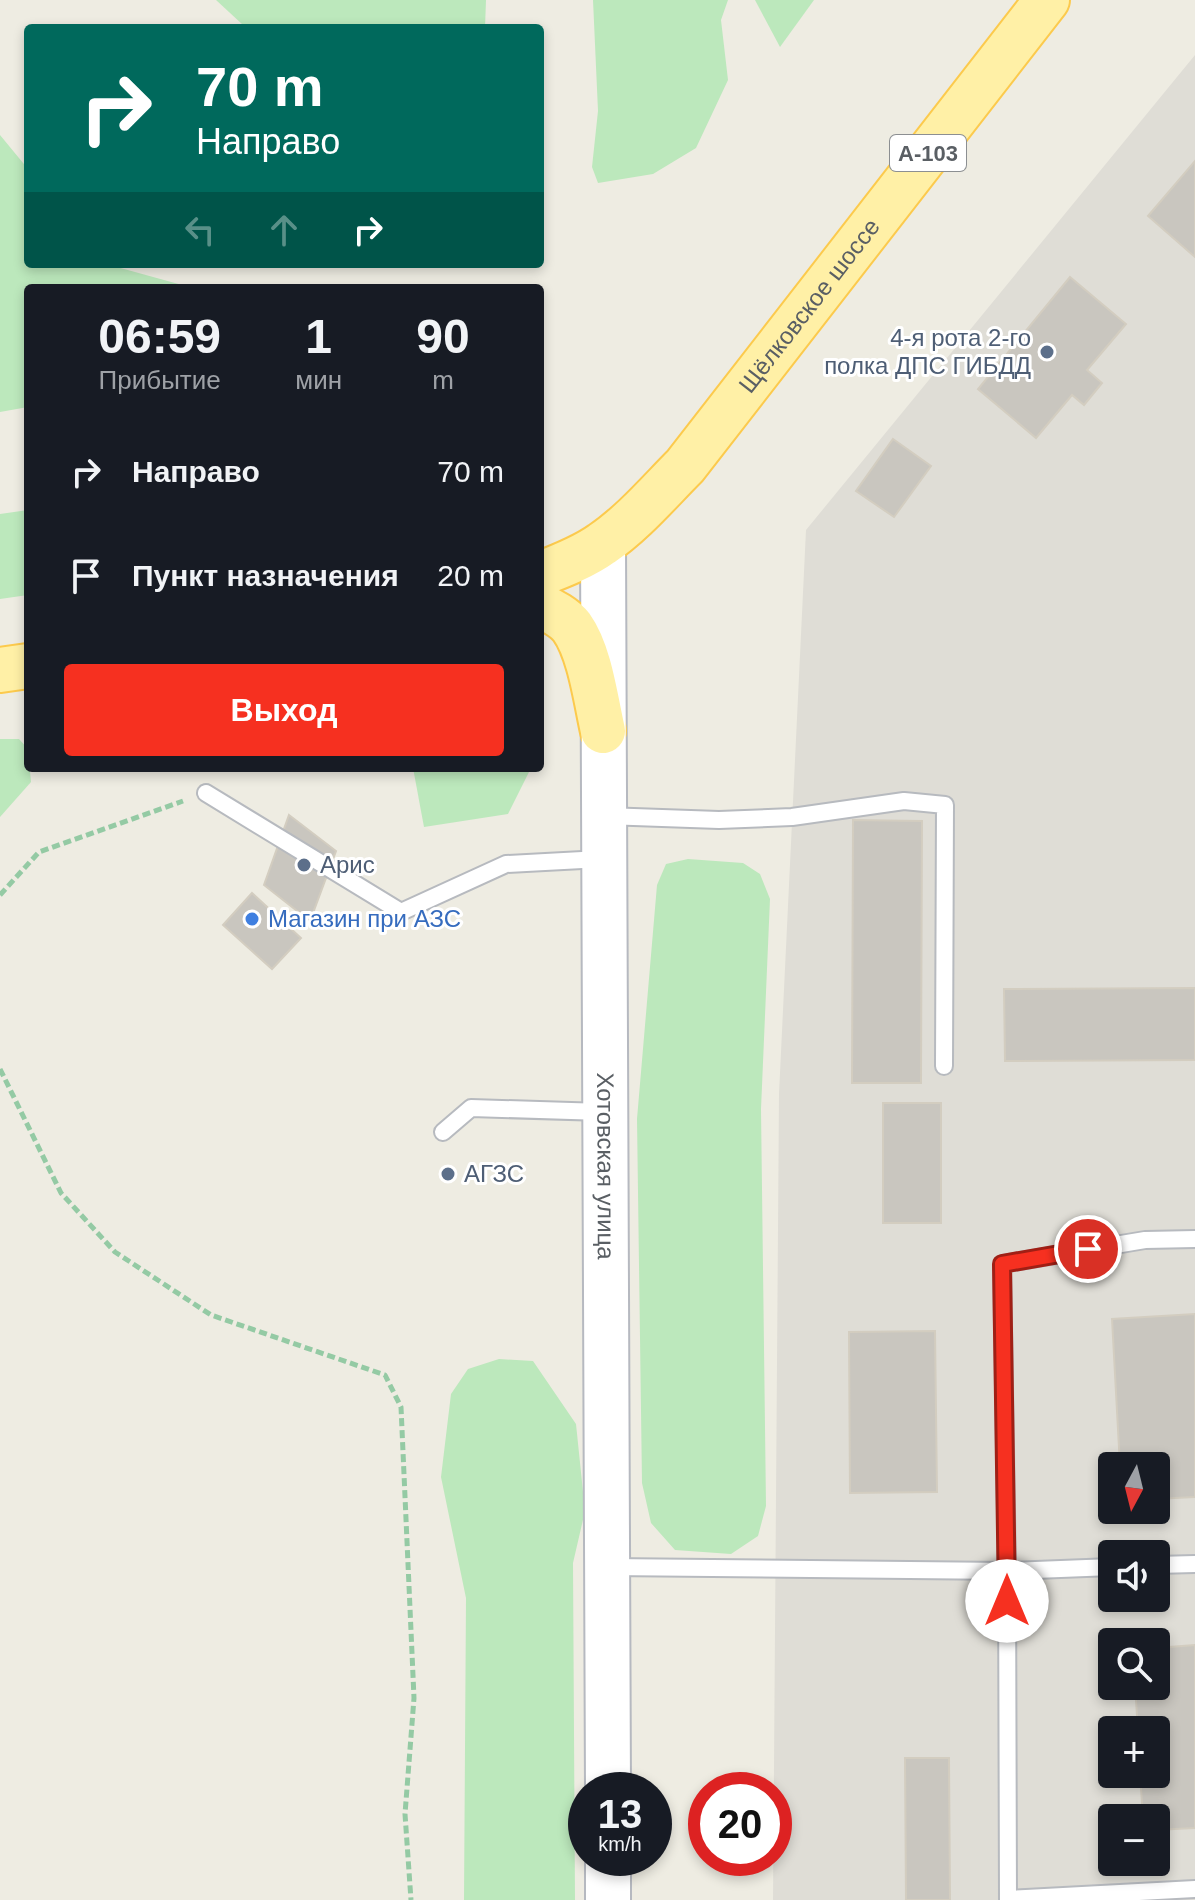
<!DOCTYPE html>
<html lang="ru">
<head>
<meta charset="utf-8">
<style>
  :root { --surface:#171b24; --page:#20242c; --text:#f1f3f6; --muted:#9ea1a6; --accent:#f63020 }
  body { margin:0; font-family:Helvetica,sans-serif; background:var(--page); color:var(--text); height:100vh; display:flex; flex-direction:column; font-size:30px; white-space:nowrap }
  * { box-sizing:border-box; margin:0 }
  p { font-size:26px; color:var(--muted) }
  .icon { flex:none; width:44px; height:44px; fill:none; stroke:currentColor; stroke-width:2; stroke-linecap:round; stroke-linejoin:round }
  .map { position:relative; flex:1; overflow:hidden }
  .sheet { position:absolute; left:24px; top:284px; width:520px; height:488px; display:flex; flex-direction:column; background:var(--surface); border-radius:8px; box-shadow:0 4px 12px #0003 }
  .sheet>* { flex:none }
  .banner { position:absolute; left:24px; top:24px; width:520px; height:244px; border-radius:8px; box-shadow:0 4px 12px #0003; background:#00695c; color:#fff; overflow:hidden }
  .needle { width:52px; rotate:187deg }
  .fabs { position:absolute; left:1098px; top:1452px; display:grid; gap:16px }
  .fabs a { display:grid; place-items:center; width:72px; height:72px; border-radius:8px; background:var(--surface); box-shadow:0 4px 12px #0003; font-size:40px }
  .speed { position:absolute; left:568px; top:1772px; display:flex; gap:16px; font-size:40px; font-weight:700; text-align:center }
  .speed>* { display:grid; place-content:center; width:104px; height:104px; border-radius:50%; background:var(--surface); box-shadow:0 4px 12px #0003; line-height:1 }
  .speed small { font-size:20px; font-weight:400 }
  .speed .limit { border:12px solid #d22; background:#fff; color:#111 }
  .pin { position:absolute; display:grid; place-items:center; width:68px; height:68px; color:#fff; margin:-34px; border:4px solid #fff; border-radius:50%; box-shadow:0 2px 8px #0007 }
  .me { position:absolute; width:88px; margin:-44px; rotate:0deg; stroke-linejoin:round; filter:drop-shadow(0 0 6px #0008) }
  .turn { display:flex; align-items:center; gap:28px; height:168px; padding:0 40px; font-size:36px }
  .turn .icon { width:104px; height:104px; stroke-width:2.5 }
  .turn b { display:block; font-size:56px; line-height:68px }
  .lanes { display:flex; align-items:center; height:76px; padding:0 40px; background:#0003; justify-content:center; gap:40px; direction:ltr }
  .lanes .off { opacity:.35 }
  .eta { display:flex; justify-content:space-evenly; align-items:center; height:136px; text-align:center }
  .eta b { font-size:48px; font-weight:700; line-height:56px }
  .action { display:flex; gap:16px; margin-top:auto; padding:16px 40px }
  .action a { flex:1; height:92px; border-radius:8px; background:var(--accent); color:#fff; font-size:32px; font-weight:700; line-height:92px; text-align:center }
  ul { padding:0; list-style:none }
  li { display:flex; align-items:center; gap:24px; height:104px; padding:0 40px }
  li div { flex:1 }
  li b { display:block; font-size:30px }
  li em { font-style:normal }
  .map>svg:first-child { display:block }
  .industrial { fill:#dfddd6; fill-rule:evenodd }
  .green { fill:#bce8bc }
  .building { fill:#c9c6bf; stroke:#d3cdc0; stroke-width:2 }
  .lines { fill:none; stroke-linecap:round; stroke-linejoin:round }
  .lane-casing { stroke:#b7babf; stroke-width:20 }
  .secondary-casing { stroke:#b6b9c0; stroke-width:48 }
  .primary-casing { stroke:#fcca4d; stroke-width:48 }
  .path { stroke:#94caa4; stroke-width:5; stroke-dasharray:8 4; stroke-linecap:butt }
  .lane { stroke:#fff; stroke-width:16 }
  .secondary { stroke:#fff; stroke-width:44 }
  .primary { stroke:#fff0a6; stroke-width:44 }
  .route-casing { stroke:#a01f15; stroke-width:20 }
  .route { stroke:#f63020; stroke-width:14 }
  .service-dot { fill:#5c6f8a; stroke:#fff; stroke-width:3 }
  .shop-dot { fill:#3f7fe0; stroke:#fff; stroke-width:3 }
  .labels { text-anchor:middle; stroke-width:6; stroke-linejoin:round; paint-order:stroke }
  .shield { fill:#fff; stroke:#8c8f92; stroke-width:2 }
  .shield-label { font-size:22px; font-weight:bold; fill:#5a5f64 }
  .street-label { font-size:24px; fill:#5a5f64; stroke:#fff }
  .service-label { font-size:24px; fill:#4e5e75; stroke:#fff; text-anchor:start }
  .shop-label { font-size:24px; fill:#366cbe; stroke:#fff; text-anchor:start }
</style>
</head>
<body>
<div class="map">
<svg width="1195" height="1900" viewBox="0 0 1195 1900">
  <rect width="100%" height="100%" fill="#eeece2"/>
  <!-- industrial -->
  <path class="industrial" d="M1195,55v1845h-422l6,-806 27,-564zM1112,1466h44v44h-44zM1112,1554h44v44h-44zM1112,1642h44v44h-44zM1112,1730h44v44h-44zM1112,1818h44v44h-44z"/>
  <!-- green -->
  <g class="green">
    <path d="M216,0h270l-1,28h-231l-11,-3z"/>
    <path d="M593,0h135l-7,20 7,60 -32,68 -43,26 -55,9 -6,-16 6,-56z"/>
    <path d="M755,0h59l-34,47z"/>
    <path d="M0,135l28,34v95h78l87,24h-165v119l-28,5z"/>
    <path d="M28,510v85l-28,4v-85z"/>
    <path d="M0,739h19l9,10 3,33 -31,35z"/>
    <path d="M413,768h118l-23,46 -84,13z"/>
    <path d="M688,859l55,4 17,11 10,25 -9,210 5,397 -8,30 -27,18 -56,-4 -24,-27 -9,-40 -5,-364 20,-234 9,-21z"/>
    <path d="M499,1359l34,2 43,63 9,87 -12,52 2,337h-111l2,-302 -25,-121 10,-83 17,-25z"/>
  </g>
  <!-- building -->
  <g class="building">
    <path d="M1195,161v96l-47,-41z"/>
    <path d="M1070,277l56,47 -39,46 15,13 -18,22 -12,-10 -36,43 -58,-49z"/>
    <path d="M893,439l38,27 -37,51 -38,-26z"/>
    <path d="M289,815l47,36 -26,70 -46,-36z"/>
    <path d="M853,820l69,1 -1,262h-69z"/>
    <path d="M252,893l49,45 -29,31 -49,-44z"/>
    <path d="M1195,988v72l-190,1 -1,-72z"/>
    <rect x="883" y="1103" width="58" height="120"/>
    <path d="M1195,1314v183l-39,2v-33h-36l-8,-147z"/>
    <path d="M935,1331l2,161 -87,1 -1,-161z"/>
    <path d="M1195,1645v183l-39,2v-12h-13l-3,-44h16v-44h-18l-3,-44h21v-38z"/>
    <path d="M905,1758h44l1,142h-44z"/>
  </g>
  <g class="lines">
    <!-- lane casing -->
    <g class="lane-casing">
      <g id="lane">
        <path d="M206,793l195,119 105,-48 95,-5"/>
        <path d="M605,816l114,4 73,-3 112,-16 41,4 -1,261"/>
        <path d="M443,1132l28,-24 132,4"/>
        <path d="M1195,1239l-50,1 -143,24 5,307 1,328 187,-10"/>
        <path d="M1156,1565l39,-1"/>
        <path d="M608,1567l399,4 105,-4"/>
      </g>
    </g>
    <!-- secondary casing -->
    <g class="secondary-casing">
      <g id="secondary">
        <path id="s1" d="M603,544l5,1246"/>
        <path d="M608,1858v42"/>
      </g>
    </g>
    <!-- primary casing -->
    <g class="primary-casing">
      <g id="primary">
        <path id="s2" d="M540,574c21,-8 44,-17 62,-30 31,-21 57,-52 83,-78l362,-466"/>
        <path d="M540,606c11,4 25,12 32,21 18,25 24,73 31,104"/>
        <path d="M0,670l28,-4"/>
      </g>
    </g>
    <!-- path -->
    <g class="path">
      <path d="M0,895l39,-43 144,-51"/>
      <path d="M0,1069l61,124 54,59 96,63 174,60 16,32 13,291 -9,116 6,86"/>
    </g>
    <!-- lane -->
    <use href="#lane" class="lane"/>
    <!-- secondary -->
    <use href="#secondary" class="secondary"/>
    <!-- primary -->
    <use href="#primary" class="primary"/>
  </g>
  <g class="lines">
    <!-- route casing -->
    <g class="route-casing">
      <path id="route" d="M1007,1601l-5,-337 86,-15"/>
    </g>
    <!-- route -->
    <use href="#route" class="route"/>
  </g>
  <!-- markers -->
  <g class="service-dot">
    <circle cx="1047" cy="352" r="8"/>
    <circle cx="304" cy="865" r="8"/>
    <circle cx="448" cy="1174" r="8"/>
  </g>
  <circle class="shop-dot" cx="252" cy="919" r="8"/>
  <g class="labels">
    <!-- shield labels -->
    <rect class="shield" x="890" y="135" width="76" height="36" rx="6"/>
    <g class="shield-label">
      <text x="928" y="161">А-103</text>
    </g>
    <!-- street labels -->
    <g class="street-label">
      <text dy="8" stroke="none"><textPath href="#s2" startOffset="386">Щёлковское шоссе</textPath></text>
      <text dy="8" stroke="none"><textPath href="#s1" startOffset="622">Хотовская улица</textPath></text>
    </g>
    <!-- service labels -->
    <g class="service-label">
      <text x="1031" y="346" text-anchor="end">4-я рота 2-го<tspan x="1031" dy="28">полка ДПС ГИБДД</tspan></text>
      <text x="320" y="873">Арис</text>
      <text x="464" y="1182">АГЗС</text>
    </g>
    <!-- shop labels -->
    <g class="shop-label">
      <text x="268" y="927">Магазин при АЗС</text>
    </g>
  </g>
</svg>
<div class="fabs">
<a><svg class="needle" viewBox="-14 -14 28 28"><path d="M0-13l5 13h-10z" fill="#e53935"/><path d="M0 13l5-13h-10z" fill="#9ea1a6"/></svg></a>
<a><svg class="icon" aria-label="sound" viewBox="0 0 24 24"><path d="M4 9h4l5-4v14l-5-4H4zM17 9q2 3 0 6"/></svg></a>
<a><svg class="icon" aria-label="search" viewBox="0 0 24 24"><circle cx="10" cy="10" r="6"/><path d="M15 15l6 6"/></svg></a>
<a>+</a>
<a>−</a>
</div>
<div class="speed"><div>13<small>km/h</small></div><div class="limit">20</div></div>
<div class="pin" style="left:1088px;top:1249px;background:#d93025"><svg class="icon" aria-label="arrive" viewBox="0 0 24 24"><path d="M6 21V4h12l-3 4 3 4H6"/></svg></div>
<svg class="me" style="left:1007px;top:1601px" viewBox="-20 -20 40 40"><circle r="19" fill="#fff"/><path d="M0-13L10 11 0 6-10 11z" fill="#f63020"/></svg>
<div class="banner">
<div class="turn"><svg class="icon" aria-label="right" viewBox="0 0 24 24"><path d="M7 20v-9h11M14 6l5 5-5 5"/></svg><div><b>70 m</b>Направо</div></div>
<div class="lanes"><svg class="icon off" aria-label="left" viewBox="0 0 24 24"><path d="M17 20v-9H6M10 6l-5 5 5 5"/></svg><svg class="icon off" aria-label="ahead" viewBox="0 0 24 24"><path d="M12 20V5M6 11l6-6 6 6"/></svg><svg class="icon" aria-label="right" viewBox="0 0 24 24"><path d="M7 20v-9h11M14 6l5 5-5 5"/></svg></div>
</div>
<section class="sheet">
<div class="eta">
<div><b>06:59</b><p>Прибытие</p></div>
<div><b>1</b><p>мин</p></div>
<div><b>90</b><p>m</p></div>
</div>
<ul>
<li><svg class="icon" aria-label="right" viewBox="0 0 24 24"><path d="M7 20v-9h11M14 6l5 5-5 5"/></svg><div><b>Направо</b></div><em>70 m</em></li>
<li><svg class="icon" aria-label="arrive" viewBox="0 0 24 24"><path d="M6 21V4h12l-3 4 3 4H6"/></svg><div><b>Пункт назначения</b></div><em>20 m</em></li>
</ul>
<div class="action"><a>Выход</a></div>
</section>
</div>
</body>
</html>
